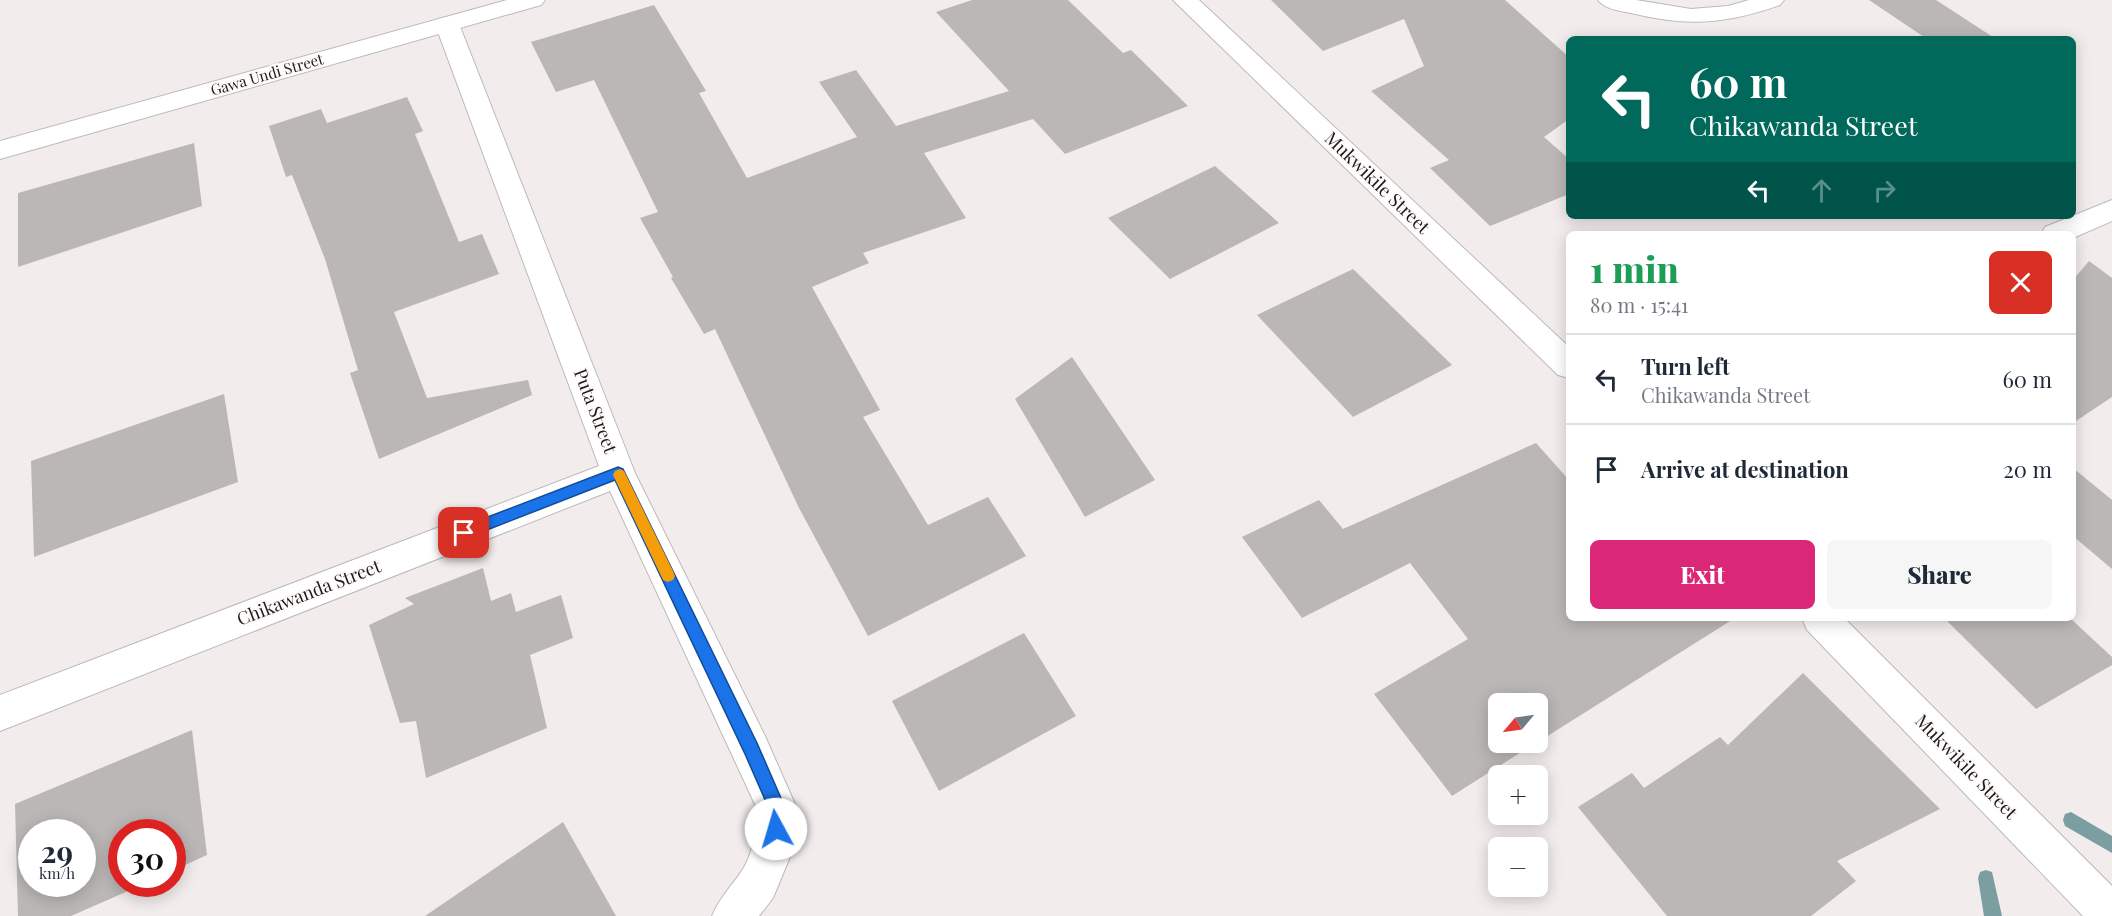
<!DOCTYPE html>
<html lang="en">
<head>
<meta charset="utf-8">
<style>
  :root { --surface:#fff; --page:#f6f6f7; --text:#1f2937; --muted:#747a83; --line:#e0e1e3; --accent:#db2777 }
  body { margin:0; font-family:"Playfair Display",serif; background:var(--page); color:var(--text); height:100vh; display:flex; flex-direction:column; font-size:22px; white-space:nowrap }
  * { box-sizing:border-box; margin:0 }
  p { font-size:20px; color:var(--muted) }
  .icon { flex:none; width:33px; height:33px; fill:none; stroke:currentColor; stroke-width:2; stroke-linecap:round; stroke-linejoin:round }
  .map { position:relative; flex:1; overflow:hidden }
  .drawer { position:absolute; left:1566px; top:231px; width:510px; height:390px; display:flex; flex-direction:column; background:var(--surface); border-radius:9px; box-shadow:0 3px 15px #0003 }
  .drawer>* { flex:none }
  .banner { position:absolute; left:1566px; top:36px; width:510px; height:183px; border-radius:9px; box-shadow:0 3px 15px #0003; background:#00695c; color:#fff; overflow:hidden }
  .needle { width:39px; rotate:241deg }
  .tools { position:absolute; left:1488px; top:693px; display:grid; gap:12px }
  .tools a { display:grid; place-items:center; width:60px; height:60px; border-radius:9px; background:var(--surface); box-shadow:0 3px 15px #0003; font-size:30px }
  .speed { position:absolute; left:18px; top:819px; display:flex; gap:12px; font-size:30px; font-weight:700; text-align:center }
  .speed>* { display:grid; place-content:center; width:78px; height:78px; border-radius:50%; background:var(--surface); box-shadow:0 3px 15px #0003; line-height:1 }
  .speed small { font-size:15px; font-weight:400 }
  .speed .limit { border:9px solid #d22; background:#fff; color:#111 }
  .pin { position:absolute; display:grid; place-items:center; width:51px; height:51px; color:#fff; margin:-26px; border-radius:12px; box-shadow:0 3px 9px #0006 }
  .me { position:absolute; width:66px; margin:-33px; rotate:354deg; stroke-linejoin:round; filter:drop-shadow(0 0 4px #0008) }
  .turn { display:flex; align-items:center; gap:21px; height:126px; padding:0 24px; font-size:27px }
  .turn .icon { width:78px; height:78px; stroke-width:2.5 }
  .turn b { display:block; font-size:42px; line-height:51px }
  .lanes { display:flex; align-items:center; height:57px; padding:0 24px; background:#0003; justify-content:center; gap:30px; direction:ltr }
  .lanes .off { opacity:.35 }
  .round { display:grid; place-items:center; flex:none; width:63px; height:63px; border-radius:9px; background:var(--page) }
  .overview { display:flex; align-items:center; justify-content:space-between; height:102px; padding:0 24px }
  h1 { font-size:36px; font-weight:800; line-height:45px; color:#1e9e55 }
  .action { display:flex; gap:12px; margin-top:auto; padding:12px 24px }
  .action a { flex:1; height:69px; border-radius:9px; background:var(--accent); color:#fff; font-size:24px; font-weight:800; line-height:69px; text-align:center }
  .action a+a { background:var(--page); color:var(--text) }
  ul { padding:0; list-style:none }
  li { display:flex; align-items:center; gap:18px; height:90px; padding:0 24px; border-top:2px solid var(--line) }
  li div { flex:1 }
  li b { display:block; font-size:22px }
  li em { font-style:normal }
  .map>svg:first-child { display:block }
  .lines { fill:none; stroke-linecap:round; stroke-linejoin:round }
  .stream { fill:#7b9fa0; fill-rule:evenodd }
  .building { fill:#bcb7b7; fill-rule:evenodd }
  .minor-casing { stroke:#beb9b9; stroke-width:2 }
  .tertiary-casing { stroke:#beb9b9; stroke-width:2 }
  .minor { fill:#fff; fill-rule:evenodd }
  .tertiary { fill:#fff; fill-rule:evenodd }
  .route { fill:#1a73e8; stroke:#114b97; stroke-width:1.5 }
  .slow { fill:#f59e0b }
  .labels { text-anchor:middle; stroke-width:4.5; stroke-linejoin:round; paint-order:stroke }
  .far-street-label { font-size:15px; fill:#1b1919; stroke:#fffafa }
  .street-label { font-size:18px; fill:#1b1919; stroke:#fffafa }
</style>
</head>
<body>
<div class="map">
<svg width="2112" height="916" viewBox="0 0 2112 916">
  <rect width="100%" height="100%" fill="#f2ecec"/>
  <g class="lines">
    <!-- stream -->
    <g class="stream">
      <path d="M2071,812l41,24v17l-47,-27 -2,-6 2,-6z"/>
      <path d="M1986,870l6,2 10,44h-18l-6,-38 2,-6z"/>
    </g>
  </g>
  <!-- building -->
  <g class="building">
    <path d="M972,0h96l55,53 8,-3 57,56 -123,48 -32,-35 -109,34 42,65 -103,35 6,10 -57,24 68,123 -17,7 65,108 60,-28 38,59 -158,80 -69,-128 -84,-179 -11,5 -33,-56 2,-1 -33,-59 18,-6 -64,-132 -38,12 -25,-50 123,-37 52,86 -7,2 48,85 110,-41 -38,-55 37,-12 40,56 113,-35 -73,-79z"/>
    <path d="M1271,0h234l64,57v62l-25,18 25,22v35l-79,32 -60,-58 19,-8 -78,-69 53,-25 -20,-47 -81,32z"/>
    <path d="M1869,0h67l60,39h-69z"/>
    <path d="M407,97l16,34 -8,3 44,108 23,-8 17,40 -105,38 33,86 101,-18 4,15 -153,64 -29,-86 8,-3 -33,-111 -33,-84 -6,2 -17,-51 52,-17 6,14z"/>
    <path d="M194,143l8,63 -184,61v-74z"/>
    <path d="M1215,166l64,57 -109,56 -62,-61z"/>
    <path d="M2089,261l23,17v119l-39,26v-143z"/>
    <path d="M1353,269l99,96 -99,52 -96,-102z"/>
    <path d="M1072,357l83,123 -70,37 -70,-118z"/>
    <path d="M224,394l14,88 -204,75 -3,-96z"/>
    <path d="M1536,443l33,37v138h166l-197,124v-38h-40v38h39l-85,54 -78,-102 94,-55 -58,-76 -108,55 -60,-81 77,-37 24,29z"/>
    <path d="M2073,468l39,32v69l-39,-33z"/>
    <path d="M483,568l8,33 20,-8 5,19 45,-17 12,43 -43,17 17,73 -121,50 -10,-57 -16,2 -31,-98 45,-21 -9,-6z"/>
    <path d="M1944,618h126l42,39v8l-76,44z"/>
    <path d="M1024,633l52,83 -137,75 -47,-90z"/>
    <path d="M1803,673l137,136 -103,52 19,20 -45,35h-144l-89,-109 54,-34 12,15 76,-51 8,8z"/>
    <path d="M192,730l15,125 -35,16v-39h-50v52h22l-73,32h-53l-3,-112zM32,832h50v52h-50z"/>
    <path d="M563,822l53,94h-191z"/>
  </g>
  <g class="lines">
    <!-- minor casing -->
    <g class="minor-casing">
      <g id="minor">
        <path d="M1598,0h38l55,9 37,-3 21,-6h35l-4,5c-54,19 -92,22 -149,8 -10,-2 -27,-4 -33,-13z"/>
        <path d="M447,17l9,2 3,5 176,449 130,263 33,75 -4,36 -21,51 -14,18h-47c7,-18 20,-30 31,-47 11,-18 12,-37 15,-58l-148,-320 -610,240v-36l599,-229 -164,-442 3,-5z"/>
        <path d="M2112,200v21l-39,17v-4h-32l4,-7z"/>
      </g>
    </g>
    <!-- tertiary casing -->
    <g class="tertiary-casing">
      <g id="tertiary">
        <path d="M507,0h38l-4,5 -541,154v-18z"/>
        <path d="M1173,0h26l370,347v31l-11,-3z"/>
        <path d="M1802,618h42l268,268v30h-29l-276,-286z"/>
      </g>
    </g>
    <!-- minor -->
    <use href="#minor" class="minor"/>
    <!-- tertiary -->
    <use href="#tertiary" class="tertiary"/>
  </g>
  <!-- route -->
  <path class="route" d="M618,467l5,2 134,274 27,62 2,6 -4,24 -6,2 -6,-2 -2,-6 2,-18 -25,-57 -130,-274 -151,59 -5,-2 -2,-4 2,-5z"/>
  <!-- slow -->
  <path class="slow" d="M620,469l4,2 49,100 2,5 -2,4 -5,2 -5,-2 -50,-105 2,-4z"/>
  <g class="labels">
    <!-- far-street labels -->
    <g class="far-street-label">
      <text transform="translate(267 75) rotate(-16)" y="5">Gawa Undi Street</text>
    </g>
    <!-- street labels -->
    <g class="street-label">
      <text transform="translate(1377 183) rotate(44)" y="6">Mukwikile Street</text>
      <text transform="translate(595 411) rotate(69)" y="6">Puta Street</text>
      <text transform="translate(309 593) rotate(-21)" y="6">Chikawanda Street</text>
      <text transform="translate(1966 767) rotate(46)" y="6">Mukwikile Street</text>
    </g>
  </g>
</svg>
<div class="tools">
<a><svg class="needle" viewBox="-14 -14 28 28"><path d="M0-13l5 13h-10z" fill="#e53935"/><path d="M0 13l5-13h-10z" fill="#747a83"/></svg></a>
<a>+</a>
<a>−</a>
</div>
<div class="speed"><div>29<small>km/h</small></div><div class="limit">30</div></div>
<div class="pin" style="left:464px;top:533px;background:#d93025"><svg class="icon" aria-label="arrive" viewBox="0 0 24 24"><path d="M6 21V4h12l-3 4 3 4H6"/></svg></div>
<svg class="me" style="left:776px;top:829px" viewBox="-20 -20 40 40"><circle r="19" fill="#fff"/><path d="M0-13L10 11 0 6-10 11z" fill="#1a73e8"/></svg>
<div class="banner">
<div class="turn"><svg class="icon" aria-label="left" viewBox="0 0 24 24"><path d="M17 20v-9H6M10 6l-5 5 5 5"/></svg><div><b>60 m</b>Chikawanda Street</div></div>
<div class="lanes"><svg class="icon" aria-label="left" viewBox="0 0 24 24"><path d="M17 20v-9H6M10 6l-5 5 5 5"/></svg><svg class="icon off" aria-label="ahead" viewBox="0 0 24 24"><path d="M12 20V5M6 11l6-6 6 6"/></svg><svg class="icon off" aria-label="right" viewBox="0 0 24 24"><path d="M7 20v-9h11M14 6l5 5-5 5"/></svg></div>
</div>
<section class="drawer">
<div class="overview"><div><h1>1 min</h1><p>80 m · 15:41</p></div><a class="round" style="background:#d93025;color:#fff"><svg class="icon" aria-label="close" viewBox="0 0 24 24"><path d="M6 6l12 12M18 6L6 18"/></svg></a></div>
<ul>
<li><svg class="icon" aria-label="left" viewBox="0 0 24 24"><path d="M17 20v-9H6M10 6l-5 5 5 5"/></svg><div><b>Turn left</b><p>Chikawanda Street</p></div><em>60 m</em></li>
<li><svg class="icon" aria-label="arrive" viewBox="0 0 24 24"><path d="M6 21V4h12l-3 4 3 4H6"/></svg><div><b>Arrive at destination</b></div><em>20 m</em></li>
</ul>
<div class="action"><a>Exit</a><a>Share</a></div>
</section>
</div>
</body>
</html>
